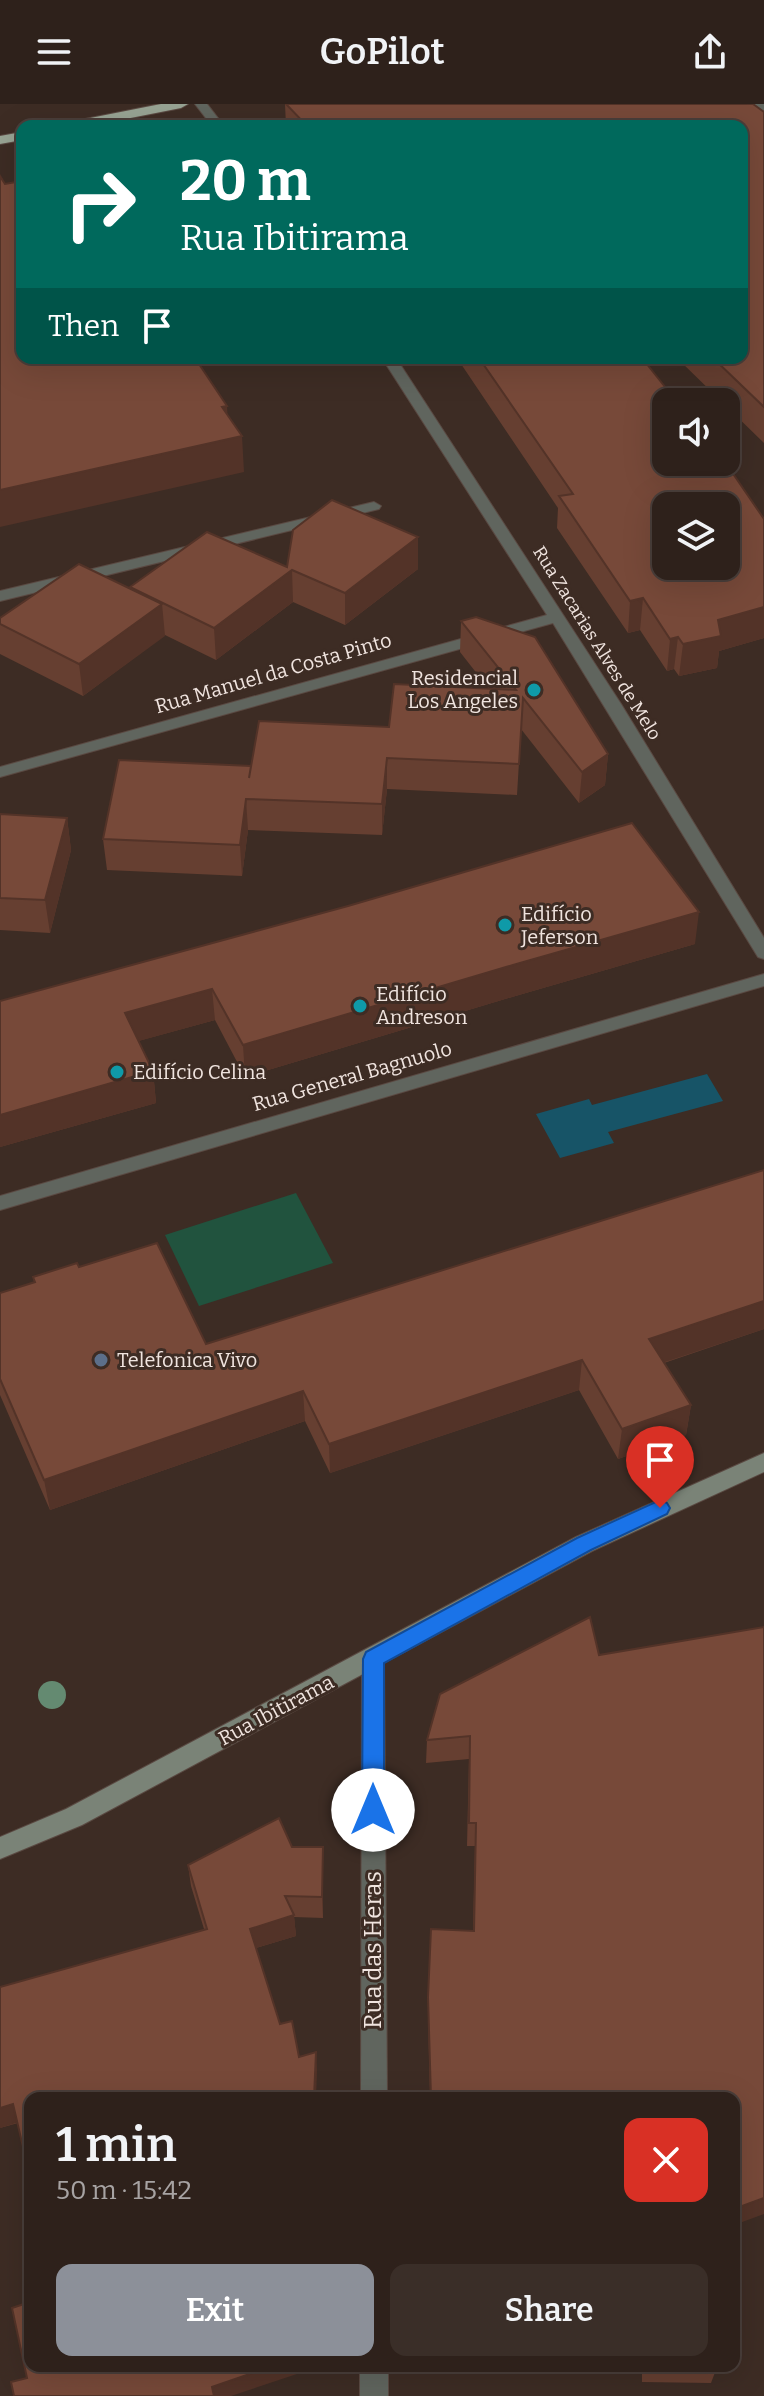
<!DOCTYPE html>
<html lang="en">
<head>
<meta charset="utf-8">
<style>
  :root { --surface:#2e211b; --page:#3a2e28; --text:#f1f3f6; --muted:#a7a3a3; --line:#493e3a; --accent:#8c9099 }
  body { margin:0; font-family:Bitter,serif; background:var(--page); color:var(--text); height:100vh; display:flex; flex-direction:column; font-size:30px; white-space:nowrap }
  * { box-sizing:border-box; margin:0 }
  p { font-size:26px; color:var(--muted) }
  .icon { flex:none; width:44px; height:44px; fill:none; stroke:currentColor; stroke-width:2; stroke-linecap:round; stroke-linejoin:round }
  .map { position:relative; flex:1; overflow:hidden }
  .details { position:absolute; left:24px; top:1988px; width:716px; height:280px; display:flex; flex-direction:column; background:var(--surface); border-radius:16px; box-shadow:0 8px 32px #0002,0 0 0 2px var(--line) }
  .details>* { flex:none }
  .top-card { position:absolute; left:16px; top:16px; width:732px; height:244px; border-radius:16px; box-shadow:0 8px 32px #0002,0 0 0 2px var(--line); background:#00695c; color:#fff; overflow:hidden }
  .controls { position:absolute; left:652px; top:284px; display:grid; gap:16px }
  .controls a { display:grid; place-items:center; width:88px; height:88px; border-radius:16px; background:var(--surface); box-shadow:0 8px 32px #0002,0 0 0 2px var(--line); font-size:40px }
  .pin { position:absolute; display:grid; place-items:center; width:68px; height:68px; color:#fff; margin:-82px -34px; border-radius:50% 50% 50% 0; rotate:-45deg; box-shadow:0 0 8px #0007 }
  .pin .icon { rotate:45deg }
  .me { position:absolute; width:88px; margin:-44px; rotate:0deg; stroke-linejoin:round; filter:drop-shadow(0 0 6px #0008) }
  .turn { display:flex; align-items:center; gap:28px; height:168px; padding:0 32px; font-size:36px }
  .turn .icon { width:104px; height:104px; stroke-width:2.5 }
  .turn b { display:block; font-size:56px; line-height:68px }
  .then { display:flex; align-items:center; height:76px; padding:0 32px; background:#0003; gap:16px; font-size:30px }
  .round { display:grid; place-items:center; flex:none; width:84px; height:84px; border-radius:16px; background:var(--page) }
  .summary { display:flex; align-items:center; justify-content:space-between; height:136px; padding:0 32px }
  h1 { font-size:48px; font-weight:600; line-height:60px }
  .cta { display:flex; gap:16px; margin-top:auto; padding:16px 32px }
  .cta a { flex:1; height:92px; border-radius:16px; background:var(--accent); color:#fff; font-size:32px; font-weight:600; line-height:92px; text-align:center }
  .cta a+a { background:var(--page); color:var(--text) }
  header { display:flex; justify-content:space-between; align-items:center; height:104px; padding:0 32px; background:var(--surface); font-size:36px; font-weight:600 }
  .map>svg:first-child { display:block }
  .green { fill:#21533e }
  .water { fill:#175467 }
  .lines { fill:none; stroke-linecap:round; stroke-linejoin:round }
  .service-casing { stroke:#5a4942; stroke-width:2 }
  .minor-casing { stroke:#5a4942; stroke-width:2 }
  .secondary-casing { stroke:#5a4942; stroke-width:2 }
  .trunk-casing { stroke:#5a4942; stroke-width:2 }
  .service { fill:#60655e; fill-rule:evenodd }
  .minor { fill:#60655e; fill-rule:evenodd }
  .secondary { fill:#7a8377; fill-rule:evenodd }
  .trunk { fill:#97a393; fill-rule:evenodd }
  .tree { fill:#648a71 }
  .wall { fill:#663f31 }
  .shaded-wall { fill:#533328 }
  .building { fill:#774939; stroke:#533328; stroke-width:2; fill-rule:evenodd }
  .route { fill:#1a73e8; stroke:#114b97; stroke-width:2 }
  .culture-dot { fill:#0f9aa8; stroke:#3d2c24; stroke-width:3 }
  .service-dot { fill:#5c6f8a; stroke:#3d2c24; stroke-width:3 }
  .labels { text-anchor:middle; stroke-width:6; stroke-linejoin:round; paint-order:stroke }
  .far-street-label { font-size:18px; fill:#f0e4df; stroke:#3d2c24 }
  .street-label { font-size:20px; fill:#f0e4df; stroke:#3d2c24 }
  .poi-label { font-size:20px; fill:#f0e4df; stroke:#3d2c24; text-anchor:start }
  .near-street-label { font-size:24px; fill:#f0e4df; stroke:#3d2c24 }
</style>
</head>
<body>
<header><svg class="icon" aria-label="menu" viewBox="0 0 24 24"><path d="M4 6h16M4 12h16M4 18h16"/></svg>GoPilot<svg class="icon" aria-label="share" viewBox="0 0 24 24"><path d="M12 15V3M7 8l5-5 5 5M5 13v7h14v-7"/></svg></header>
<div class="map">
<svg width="764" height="2292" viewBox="0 0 764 2292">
  <rect width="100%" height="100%" fill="#3d2c24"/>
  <!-- green -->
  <path class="green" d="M296,1089l37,70 -134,43 -34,-71z"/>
  <!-- water -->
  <path class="water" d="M707,970l16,27 -115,31 6,11 -54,15 -24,-44 53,-15 3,6z"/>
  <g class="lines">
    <!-- service casing -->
    <g class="service-casing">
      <path id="service" d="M753,0h11v7z"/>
    </g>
    <!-- minor casing -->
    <g class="minor-casing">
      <g id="minor">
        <path d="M195,0h12l17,22h-12z"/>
        <path d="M382,254h14l225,346 143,234v21l-6,-2 -205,-334 -553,154v-10l547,-152z"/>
        <path d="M374,398l7,4 -2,3 -379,92v-10z"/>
        <path d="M764,870v12l-764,224v-14z"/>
        <path d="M373,1545l8,3 3,7 3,439h-26l1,-439 3,-7z"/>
        <rect x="360" y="2262" width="28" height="30"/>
      </g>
    </g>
    <!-- secondary casing -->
    <g class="secondary-casing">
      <path id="secondary" d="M764,1349v19l-172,79 -510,274 -82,34v-22l66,-28 510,-272z"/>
    </g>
    <!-- trunk casing -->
    <g class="trunk-casing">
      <g id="trunk">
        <path d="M161,0h27l-7,4 -91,18h-27l7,-4z"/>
        <path d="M22,28v8l-22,4v-8z"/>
      </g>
    </g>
    <!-- service -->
    <use href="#service" class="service"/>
    <!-- minor -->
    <use href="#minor" class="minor"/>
    <!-- secondary -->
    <use href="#secondary" class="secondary"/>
    <!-- trunk -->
    <use href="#trunk" class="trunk"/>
  </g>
  <!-- trees -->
  <circle class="tree" cx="52" cy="1591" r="14"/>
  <!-- wall -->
  <g class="wall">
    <path d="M285,0h468l11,8v331l-38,-37v-4h-4l-45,-44h65v-232h-456z"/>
    <path d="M457,254h190v6l117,155v119l-45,13 -2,17 -38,8 -5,-7 -7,2 -27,-41 -12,3 -71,-105 1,-20z"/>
    <path d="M418,433v32l-73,56 -52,-23 -77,58 -51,-25 -82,61 -83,-42v-36l130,-30 157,-21z"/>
    <path d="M461,517l147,133 -3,31 -26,18 -58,-74 -4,66 -130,-6 -5,46 -134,-5 -6,46 -135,-6 -4,-31 148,-73 138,-39 100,-38 -29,-37z"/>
    <path d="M0,710l67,4 4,32 -21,83 -50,-3z"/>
    <path d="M695,840l-183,53 -267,80 -30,-57 -77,21 15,30 3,32 -156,44v-146z"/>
    <path d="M764,1066v159l-100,34 27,42 -5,30 -68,24 -39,-69 -249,83 -25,-52 -255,89 -50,-115v-102l34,-11 -1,-5 46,-10 127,77z"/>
    <path d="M599,1551l135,443h-304l-2,-81 3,-88 42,2 2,-85h-8l2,-87 -43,4 1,-23z"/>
    <path d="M292,1743l31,21v50l-29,-1 2,19 -40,12 24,76 19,33 18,14 -299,52 -18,5 204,-199 -13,-43 -3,-21z"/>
    <path d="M642,2262h74l1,1 -6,16 -69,-1z"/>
  </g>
  <!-- shaded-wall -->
  <g class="shaded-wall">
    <path d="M227,302l2,33 13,-3 2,36 -244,55v-37z"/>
    <path d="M418,433v32l-73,56v-32z"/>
    <path d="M292,466l1,32 -77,58 -2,-32z"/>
    <path d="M643,494l-3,32 -12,3 2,-32z"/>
    <path d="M162,500l3,32 -82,60 -4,-32z"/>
    <path d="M764,503v31l-45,13 -2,17 -38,8 4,-32 35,-24z"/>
    <path d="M678,533l-4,32 -7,2 3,-32z"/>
    <path d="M608,650l-3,31 -26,18 3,-31z"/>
    <path d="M387,654v31l-5,46v-31z"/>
    <path d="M246,695l2,31 -6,46 -2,-31z"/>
    <path d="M67,714l4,32 -21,83 -5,-33z"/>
    <path d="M699,808l-4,32 -183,53 -267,80 -2,-32 270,-80z"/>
    <path d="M212,885l3,31 -87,24 -3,-31z"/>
    <path d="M153,967l3,32 -156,44v-32z"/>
    <path d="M764,1197v28l-120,40 5,-30z"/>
    <path d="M582,1256l-3,30 -249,83 -1,-29z"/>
    <path d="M303,1287l2,30 -255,89 -6,-30z"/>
    <path d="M691,1301l-5,30 -68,24 4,-30z"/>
    <path d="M323,1743v71l-1,-21z"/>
    <path d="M294,1811l2,21 -44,13 -2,-20z"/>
    <path d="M316,1948l1,19 -1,27h-2z"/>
    <path d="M13,2000l6,18 -19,6v-20z"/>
    <path d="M764,2094v16l-30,11v-16z"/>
    <path d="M273,2262h36v4l-78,26h-17l-2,-9z"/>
  </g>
  <!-- building -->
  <g class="building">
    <path d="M286,0h467l11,8v295l-51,-49h29v-232h-435z"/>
    <path d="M0,72l5,8 17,-3v177h173l32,48 -5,1 20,29 -242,54z"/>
    <path d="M479,254h163l35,44h-11v60h59l39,57v88l-46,13 3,16 -38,8 -5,-7 -8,2 -27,-41 -13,3 -71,-105 14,-2zM666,402h60v60h-60z"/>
    <path d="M332,396l86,37 -73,56 -53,-23 -78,58 -84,-41 77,-55 80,35 6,-37z"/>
    <path d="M79,460l83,40 -83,60 -79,-40v-6z"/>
    <path d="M476,513l59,20 73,117 -26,18 -59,-74 -4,66 -132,-6 -5,46 -136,-5 -6,46 -137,-6 16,-79 132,6 -2,12 10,-57 130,6 5,-43 122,6 -55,-69z"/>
    <path d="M0,710l67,4 -22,82 -45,-2z"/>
    <path d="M632,719l67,89 -186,53 -270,80 -31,-56 -87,24 28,58 -153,44v-114l348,-95z"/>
    <path d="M764,1066v131l-115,38 42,66 -69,24 -40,-69 -253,84 -26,-53 -259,89 -44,-101v-86l35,-11 -2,-5 44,-14 2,4 78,-24 49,101z"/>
    <path d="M590,1513l9,38 165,-28v571l-30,11v-111h-303l-3,-101 3,-68 43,2 2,-108h-7l1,-87 -43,4 13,-46z"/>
    <path d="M279,1714l13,29h31l-1,50 -37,-1 9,19 -44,14 30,95 12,-3 7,36 17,-5 -2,46h-284v79l-17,-73 -13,4v-121l207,-58 -19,-64z"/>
    <path d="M30,2198v64h243l-61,21 2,9h-200l-3,-14 16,-4 -15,-70z"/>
    <path d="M671,2262h45l1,1z"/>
  </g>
  <!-- route -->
  <path class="route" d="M660,1396l7,3 3,5 -3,6 -76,36 -207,113v147l-3,7 -8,3 -7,-3 -4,-7 1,-151 3,-7 211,-114z"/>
  <!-- markers -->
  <g class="culture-dot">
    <circle cx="534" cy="586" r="8"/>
    <circle cx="505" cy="821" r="8"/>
    <circle cx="360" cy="902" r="8"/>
    <circle cx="117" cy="968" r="8"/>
  </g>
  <circle class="service-dot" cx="101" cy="1256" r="8"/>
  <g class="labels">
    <!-- far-street labels -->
    <g class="far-street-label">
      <text transform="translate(597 539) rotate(58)" y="6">Rua Zacarias Alves de Melo</text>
    </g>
    <!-- street labels -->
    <g class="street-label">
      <text transform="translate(273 569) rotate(-16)" y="7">Rua Manuel da Costa Pinto</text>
      <text transform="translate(352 972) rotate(-16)" y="7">Rua General Bagnuolo</text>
      <text transform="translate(276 1606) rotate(-28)" y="7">Rua Ibitirama</text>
    </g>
    <!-- poi labels -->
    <g class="poi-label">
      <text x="518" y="581" text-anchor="end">Residencial<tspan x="518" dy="23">Los Angeles</tspan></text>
      <text x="521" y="817">Edifício<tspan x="521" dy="23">Jeferson</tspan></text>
      <text x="376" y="897">Edifício<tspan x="376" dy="23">Andreson</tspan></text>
      <text x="133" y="975">Edifício Celina</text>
      <text x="117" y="1263">Telefonica Vivo</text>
    </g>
    <!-- near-street labels -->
    <g class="near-street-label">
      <text transform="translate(373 1846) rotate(-90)" y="8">Rua das Heras</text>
    </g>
  </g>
</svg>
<div class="controls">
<a><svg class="icon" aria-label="sound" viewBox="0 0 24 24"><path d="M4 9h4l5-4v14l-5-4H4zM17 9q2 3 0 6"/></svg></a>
<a><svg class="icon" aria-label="layers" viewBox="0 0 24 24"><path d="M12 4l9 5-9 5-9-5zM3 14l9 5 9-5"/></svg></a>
</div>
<div class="pin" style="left:660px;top:1404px;background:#d93025"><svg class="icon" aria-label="arrive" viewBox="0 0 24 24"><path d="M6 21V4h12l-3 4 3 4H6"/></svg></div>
<svg class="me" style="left:373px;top:1706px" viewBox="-20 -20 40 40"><circle r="19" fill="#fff"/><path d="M0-13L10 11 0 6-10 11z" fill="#1a73e8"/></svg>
<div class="top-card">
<div class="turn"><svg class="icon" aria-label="right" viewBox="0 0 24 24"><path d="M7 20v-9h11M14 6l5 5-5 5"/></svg><div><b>20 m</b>Rua Ibitirama</div></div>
<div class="then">Then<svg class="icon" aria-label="arrive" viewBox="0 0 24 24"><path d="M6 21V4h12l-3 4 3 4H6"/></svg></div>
</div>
<section class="details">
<div class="summary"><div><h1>1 min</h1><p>50 m · 15:42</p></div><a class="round" style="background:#d93025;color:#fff"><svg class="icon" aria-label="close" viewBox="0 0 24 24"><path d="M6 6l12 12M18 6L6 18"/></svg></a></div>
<div class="cta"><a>Exit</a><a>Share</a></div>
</section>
</div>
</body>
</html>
